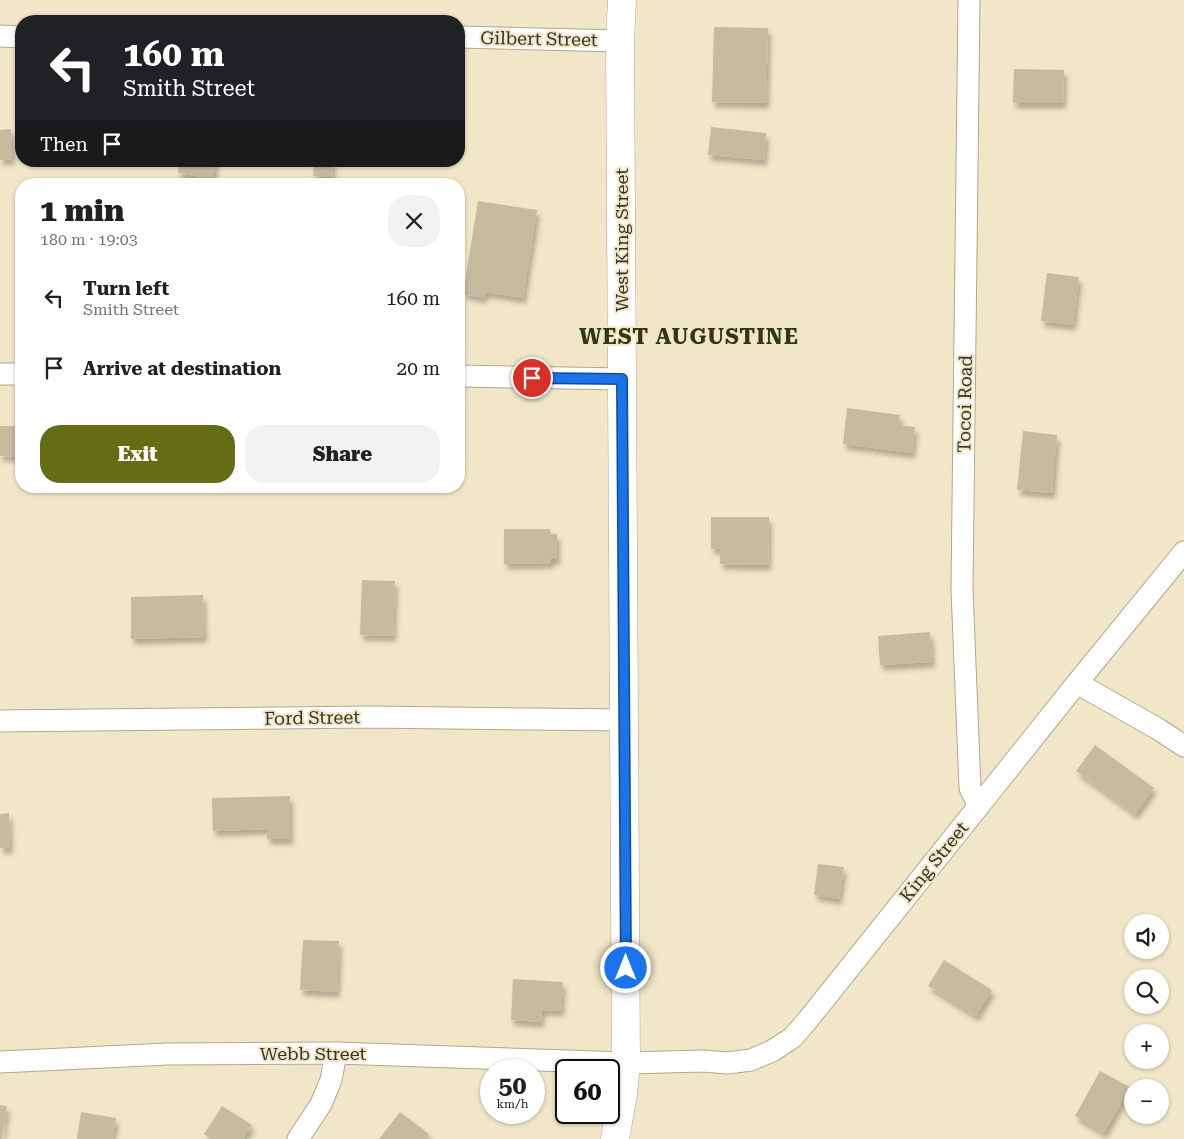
<!DOCTYPE html>
<html lang="en">
<head>
<meta charset="utf-8">
<style>
  :root { --surface:#fff; --page:#f2f2f2; --text:#202124; --muted:#757577; --accent:#656d14 }
  body { margin:0; font-family:"Roboto Serif",serif; background:var(--page); color:var(--text); height:100vh; display:flex; flex-direction:column; font-size:19px; white-space:nowrap }
  * { box-sizing:border-box; margin:0 }
  p { font-size:16px; color:var(--muted) }
  .icon { flex:none; width:28px; height:28px; fill:none; stroke:currentColor; stroke-width:2; stroke-linecap:round; stroke-linejoin:round }
  .map { position:relative; flex:1; overflow:hidden }
  .panel { position:absolute; left:15px; top:178px; width:450px; height:315px; display:flex; flex-direction:column; background:var(--surface); border-radius:20px; box-shadow:0 1px 4px #0004 }
  .panel>* { flex:none }
  .top-card { position:absolute; left:15px; top:15px; width:450px; height:152px; border-radius:20px; box-shadow:0 1px 4px #0004; background:#202124; color:#fff; overflow:hidden }
  .controls { position:absolute; left:1124px; top:914px; display:grid; gap:10px }
  .controls a { display:grid; place-items:center; width:45px; height:45px; border-radius:50%; background:var(--surface); box-shadow:0 1px 4px #0004; font-size:25px }
  .speed { position:absolute; left:480px; top:1059px; display:flex; gap:10px; font-size:25px; font-weight:700; text-align:center }
  .speed>* { display:grid; place-content:center; width:65px; height:65px; border-radius:50%; background:var(--surface); box-shadow:0 1px 4px #0004; line-height:1 }
  .speed small { font-size:12px; font-weight:400 }
  .speed .limit { border:2px solid #111; border-radius:8px; background:#fff; color:#111 }
  .pin { position:absolute; display:grid; place-items:center; width:42px; height:42px; color:#fff; margin:-21px; border:2px solid #fff; border-radius:50%; box-shadow:0 1px 5px #0007 }
  .me { position:absolute; width:55px; margin:-28px; rotate:0deg; stroke-linejoin:round; filter:drop-shadow(0 0 4px #0008) }
  .turn { display:flex; align-items:center; gap:18px; height:105px; padding:0 25px; font-size:22px }
  .turn .icon { width:65px; height:65px; stroke-width:2.5 }
  .turn b { display:block; font-size:35px; line-height:42px }
  .then { display:flex; align-items:center; height:48px; padding:0 25px; background:#0003; gap:10px; font-size:19px }
  .round { display:grid; place-items:center; flex:none; width:52px; height:52px; border-radius:20px; background:var(--page) }
  .headline { display:flex; align-items:center; justify-content:space-between; height:85px; padding:0 25px }
  h1 { font-size:30px; font-weight:800; line-height:38px }
  .primary-button { display:flex; gap:10px; margin-top:auto; padding:10px 25px }
  .primary-button a { flex:1; height:58px; border-radius:20px; background:var(--accent); color:#fff; font-size:20px; font-weight:800; line-height:58px; text-align:center }
  .primary-button a+a { background:var(--page); color:var(--text) }
  ul { padding:0; list-style:none }
  li { display:flex; align-items:center; gap:15px; height:70px; padding:0 25px }
  li div { flex:1 }
  li b { display:block; font-size:19px }
  li em { font-style:normal }
  .map>svg:first-child { display:block }
  .building { fill:#c6bb9e; filter:url(#shadow) }
  .lines { fill:none; stroke-linecap:round; stroke-linejoin:round }
  .minor-casing { stroke:#b3a88c; stroke-width:23 }
  .primary-casing { stroke:#b3a88c; stroke-width:29 }
  .minor { stroke:#fff; stroke-width:21 }
  .primary { stroke:#fff; stroke-width:28 }
  .route-casing { stroke:#114b97; stroke-width:12 }
  .route { stroke:#1a73e8; stroke-width:9 }
  .labels { text-anchor:middle; stroke-width:4; stroke-linejoin:round; paint-order:stroke }
  .street-label { font-size:18px; fill:#363226; stroke:#f1e6c8 }
  .district-label { font-size:22px; font-weight:bold; letter-spacing:1px; fill:#33370f; stroke:#f1e6c8 }
</style>
</head>
<body>
<div class="map">
<svg width="1184" height="1139" viewBox="0 0 1184 1139">
  <defs>
    <filter id="shadow"><feDropShadow dx="3" dy="5.5" stdDeviation="2.5" flood-color="#0004"/></filter>
  </defs>
  <rect width="100%" height="100%" fill="#f1e6c8"/>
  <!-- building -->
  <g class="building">
    <path d="M714,27l54,1 -2,75 -54,-1z"/>
    <path d="M1014,69l50,1 -1,33h-50z"/>
    <path d="M711,127l55,6 -2,27 -56,-5z"/>
    <path d="M11,129l1,30 -12,1v-30z"/>
    <path d="M180,161h36l-3,18 -35,-6z"/>
    <path d="M314,161h19l-1,16 -19,-1z"/>
    <path d="M478,201l59,9 -14,88 -38,-6 -1,6 -21,-4z"/>
    <path d="M1047,273l32,4 -6,48 -32,-4z"/>
    <path d="M847,408l53,7 -1,10 16,2 -3,26 -69,-9z"/>
    <path d="M0,426h21v31l-21,-1z"/>
    <path d="M1023,431l34,4 -5,58 -35,-3z"/>
    <path d="M711,517h58l-1,48 -48,-1v-15h-9z"/>
    <path d="M504,529h46l1,5h6v25h-6v4l-47,1z"/>
    <path d="M362,580l33,1 -2,55 -33,-1z"/>
    <path d="M203,595l1,42 -73,2v-42z"/>
    <path d="M930,632l2,30 -52,3 -2,-29z"/>
    <path d="M1095,745l59,43 -19,26 -59,-43z"/>
    <path d="M290,796v43h-23v-10l-54,2 -1,-33z"/>
    <path d="M9,813l1,35h-10v-34z"/>
    <path d="M818,864l26,3 -5,32 -25,-4z"/>
    <path d="M303,940l36,1 -2,51 -37,-2z"/>
    <path d="M944,960l48,30 -16,26 -48,-30z"/>
    <path d="M513,979l50,3 -2,29 -19,-1 -1,12 -30,-2z"/>
    <path d="M1100,1071l30,16 -26,46 -29,-17z"/>
    <path d="M0,1105l7,1 -5,33h-2z"/>
    <path d="M222,1106l30,19 -9,14h-32l-7,-5z"/>
    <path d="M81,1112l35,6 -4,21h-35z"/>
    <path d="M400,1112l29,22 -4,5h-46z"/>
  </g>
  <g class="lines">
    <!-- minor casing -->
    <g class="minor-casing">
      <g id="minor">
        <path d="M969,0l-7,589 8,199 9,18"/>
        <path d="M0,36l21,1"/>
        <path d="M459,37l161,4"/>
        <path d="M0,374h21"/>
        <path d="M459,376l164,3"/>
        <path d="M1077,683l81,46 26,17"/>
        <path d="M0,721l369,-4 256,3"/>
        <path d="M0,1062l167,-8 169,-1 290,10 78,-2 23,2 24,-3 21,-9 20,-13 15,-17 270,-338 107,-131"/>
        <path d="M298,1139l23,-35 10,-24 5,-27"/>
      </g>
    </g>
    <!-- primary casing -->
    <g class="primary-casing">
      <path id="primary" d="M615,1139l8,-45 3,-31 -6,-1022 2,-41"/>
    </g>
    <!-- minor -->
    <use href="#minor" class="minor"/>
    <!-- primary -->
    <use href="#primary" class="primary"/>
  </g>
  <g class="lines">
    <!-- route casing -->
    <g class="route-casing">
      <path id="route" d="M532,378l90,1 4,589"/>
    </g>
    <!-- route -->
    <use href="#route" class="route"/>
  </g>
  <g class="labels">
    <!-- street labels -->
    <g class="street-label">
      <text transform="translate(539 39) rotate(1)" y="6">Gilbert Street</text>
      <text transform="translate(622 240) rotate(-90)" y="6">West King Street</text>
      <text transform="translate(965 404) rotate(-89)" y="6">Tocoi Road</text>
      <text transform="translate(312 718) rotate(-1)" y="6">Ford Street</text>
      <text transform="translate(934 862) rotate(-51)" y="6">King Street</text>
      <text x="313" y="1060">Webb Street</text>
    </g>
    <!-- district labels -->
    <g class="district-label">
      <text x="689" y="344">WEST AUGUSTINE</text>
    </g>
  </g>
</svg>
<div class="controls">
<a><svg class="icon" aria-label="sound" viewBox="0 0 24 24"><path d="M4 9h4l5-4v14l-5-4H4zM17 9q2 3 0 6"/></svg></a>
<a><svg class="icon" aria-label="search" viewBox="0 0 24 24"><circle cx="10" cy="10" r="6"/><path d="M15 15l6 6"/></svg></a>
<a>+</a>
<a>−</a>
</div>
<div class="speed"><div>50<small>km/h</small></div><div class="limit">60</div></div>
<div class="pin" style="left:532px;top:378px;background:#d93025"><svg class="icon" aria-label="arrive" viewBox="0 0 24 24"><path d="M6 21V4h12l-3 4 3 4H6"/></svg></div>
<svg class="me" style="left:626px;top:968px" viewBox="-20 -20 40 40"><circle r="17" fill="#1a73e8" stroke="#fff" stroke-width="3"/><path d="M0-11L8 9 0 5-8 9z" fill="#fff"/></svg>
<div class="top-card">
<div class="turn"><svg class="icon" aria-label="left" viewBox="0 0 24 24"><path d="M17 20v-9H6M10 6l-5 5 5 5"/></svg><div><b>160 m</b>Smith Street</div></div>
<div class="then">Then<svg class="icon" aria-label="arrive" viewBox="0 0 24 24"><path d="M6 21V4h12l-3 4 3 4H6"/></svg></div>
</div>
<section class="panel">
<div class="headline"><div><h1>1 min</h1><p>180 m · 19:03</p></div><a class="round"><svg class="icon" aria-label="close" viewBox="0 0 24 24"><path d="M6 6l12 12M18 6L6 18"/></svg></a></div>
<ul>
<li><svg class="icon" aria-label="left" viewBox="0 0 24 24"><path d="M17 20v-9H6M10 6l-5 5 5 5"/></svg><div><b>Turn left</b><p>Smith Street</p></div><em>160 m</em></li>
<li><svg class="icon" aria-label="arrive" viewBox="0 0 24 24"><path d="M6 21V4h12l-3 4 3 4H6"/></svg><div><b>Arrive at destination</b></div><em>20 m</em></li>
</ul>
<div class="primary-button"><a>Exit</a><a>Share</a></div>
</section>
</div>
</body>
</html>
